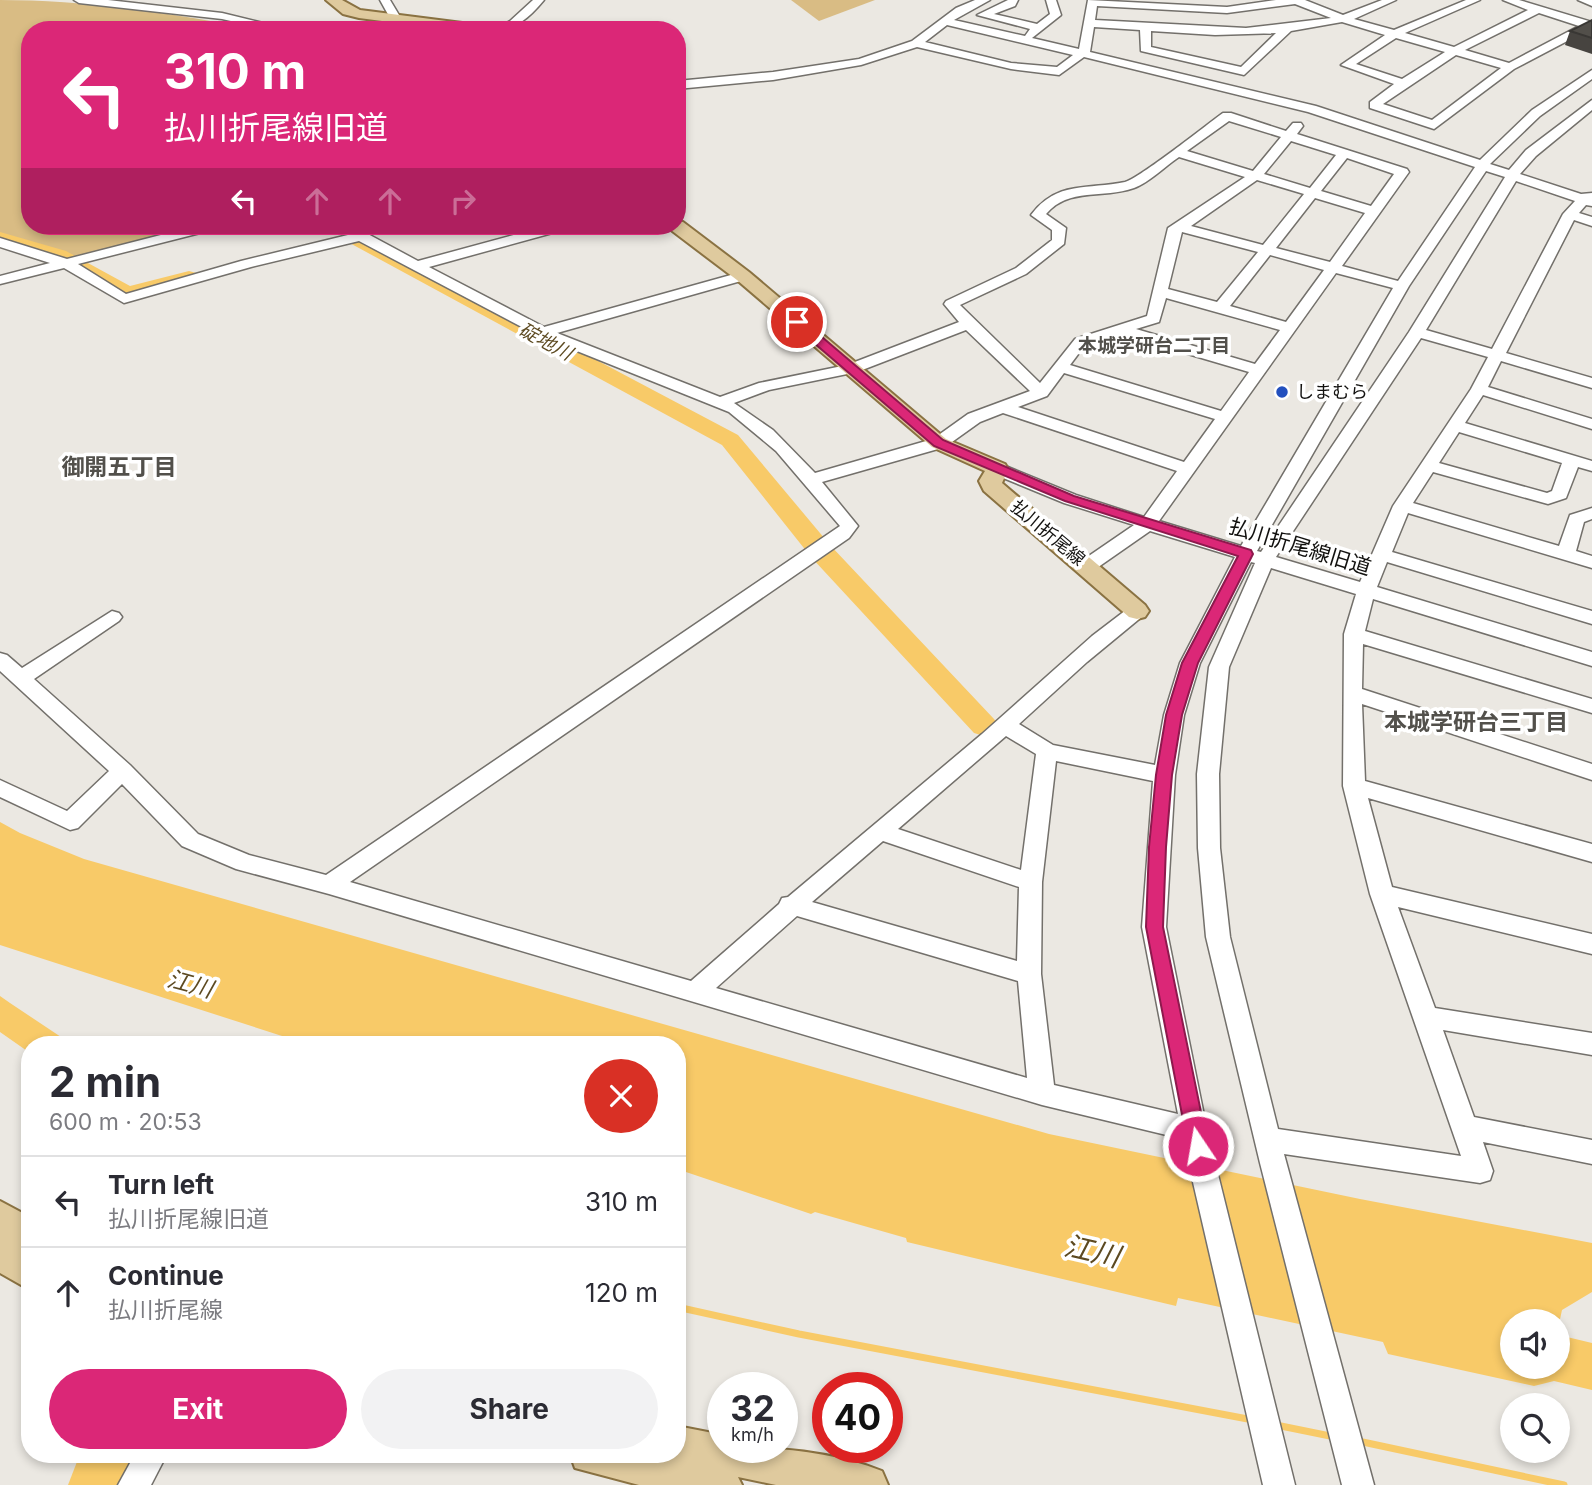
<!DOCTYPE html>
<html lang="en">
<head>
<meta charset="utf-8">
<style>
  :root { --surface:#fff; --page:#f2f2f3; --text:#2b2b33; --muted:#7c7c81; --line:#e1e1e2; --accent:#db2777 }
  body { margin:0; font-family:Inter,"Noto Sans JP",sans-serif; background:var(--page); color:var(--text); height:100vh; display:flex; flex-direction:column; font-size:26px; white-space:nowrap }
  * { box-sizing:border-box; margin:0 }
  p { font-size:23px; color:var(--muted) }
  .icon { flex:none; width:38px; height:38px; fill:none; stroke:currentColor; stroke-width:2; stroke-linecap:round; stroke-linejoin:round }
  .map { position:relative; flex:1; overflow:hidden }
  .sheet { position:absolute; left:21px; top:1036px; width:665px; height:427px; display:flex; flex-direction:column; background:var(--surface); border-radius:28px; box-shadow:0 4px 10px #0003 }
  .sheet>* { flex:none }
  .banner { position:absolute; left:21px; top:21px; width:665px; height:214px; border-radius:28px; box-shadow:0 4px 10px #0003; background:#db2777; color:#fff; overflow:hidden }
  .tools { position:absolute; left:1500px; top:1309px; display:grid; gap:14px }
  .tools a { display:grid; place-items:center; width:70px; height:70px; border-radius:50%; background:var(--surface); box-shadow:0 4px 10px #0003; font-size:35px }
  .speed { position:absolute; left:707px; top:1372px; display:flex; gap:14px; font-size:35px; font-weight:700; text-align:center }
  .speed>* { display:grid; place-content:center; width:91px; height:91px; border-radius:50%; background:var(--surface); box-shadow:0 4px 10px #0003; line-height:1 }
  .speed small { font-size:18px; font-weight:400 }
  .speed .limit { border:10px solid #d22; background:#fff; color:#111 }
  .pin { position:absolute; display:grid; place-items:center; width:60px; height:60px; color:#fff; margin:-30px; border:4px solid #fff; border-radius:50%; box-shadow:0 2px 7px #0007 }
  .me { position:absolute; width:77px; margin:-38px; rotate:348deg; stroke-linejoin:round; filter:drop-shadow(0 0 5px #0008) }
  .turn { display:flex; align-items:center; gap:24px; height:147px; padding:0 28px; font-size:32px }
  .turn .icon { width:91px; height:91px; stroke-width:2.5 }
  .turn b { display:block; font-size:49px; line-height:60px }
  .lanes { display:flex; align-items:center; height:66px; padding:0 28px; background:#0003; justify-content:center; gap:35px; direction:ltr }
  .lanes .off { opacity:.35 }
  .round { display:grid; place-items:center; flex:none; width:74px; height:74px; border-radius:37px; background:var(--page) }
  .summary { display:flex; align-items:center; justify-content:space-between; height:119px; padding:0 28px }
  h1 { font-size:42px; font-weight:700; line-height:52px }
  .primary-button { display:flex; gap:14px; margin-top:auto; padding:14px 28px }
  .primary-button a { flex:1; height:80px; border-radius:42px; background:var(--accent); color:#fff; font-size:28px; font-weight:700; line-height:80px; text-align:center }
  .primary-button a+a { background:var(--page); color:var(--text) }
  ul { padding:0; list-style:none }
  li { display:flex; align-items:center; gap:21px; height:91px; padding:0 28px; border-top:2px solid var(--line) }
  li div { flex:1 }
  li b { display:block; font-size:26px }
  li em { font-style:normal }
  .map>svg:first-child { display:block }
  .green { fill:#d9bc84 }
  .water { fill:#f8ca68; fill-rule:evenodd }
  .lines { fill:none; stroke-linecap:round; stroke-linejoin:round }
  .stream { stroke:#f8ca68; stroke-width:7 }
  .river { fill:#f8ca68; fill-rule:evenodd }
  .minor-casing { stroke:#73706b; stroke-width:3 }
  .major-casing { stroke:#8a7242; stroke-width:4 }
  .minor { fill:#fff; fill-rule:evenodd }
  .major { fill:#dfca9e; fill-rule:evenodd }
  .wall { fill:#474440 }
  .building { fill:#524f4a; stroke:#393734; stroke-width:2 }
  .route { fill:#db2777; stroke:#8e194d; stroke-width:2 }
  .poi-dot { fill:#2350be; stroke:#fff; stroke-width:2.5 }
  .labels { text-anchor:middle; stroke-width:7; stroke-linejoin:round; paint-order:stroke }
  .far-poi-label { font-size:18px; fill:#12110f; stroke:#fff; text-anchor:start }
  .far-street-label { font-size:18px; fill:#12110f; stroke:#fff }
  .far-water-label { font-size:19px; font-style:italic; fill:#5d4a21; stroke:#fff }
  .far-neighbourhood-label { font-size:19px; font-weight:bold; fill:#52504b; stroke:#fff }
  .street-label { font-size:21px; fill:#12110f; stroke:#fff }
  .neighbourhood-label { font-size:23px; font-weight:bold; fill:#52504b; stroke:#fff }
  .water-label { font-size:23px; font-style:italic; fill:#5d4a21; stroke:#fff }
  .near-water-label { font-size:28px; font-style:italic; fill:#5d4a21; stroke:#fff }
</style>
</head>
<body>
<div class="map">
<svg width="1592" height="1485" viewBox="0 0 1592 1485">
  <rect width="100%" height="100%" fill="#ebe8e2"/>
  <!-- green -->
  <g class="green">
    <path d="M0,0c84,0 175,13 257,30h-227v196h173l-129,33 -16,-7 -58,-15z"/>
    <path d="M791,0h84l-56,21z"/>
  </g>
  <!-- water -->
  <g class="water">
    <path d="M0,822l20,11 64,26 965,275 311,65 232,44v49l-30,18 -3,14 8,13 25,6v47l-38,-9 -20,5 -146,-32 -5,-12 -205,-44 -2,8 -269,-64 -1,-4 -91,-26 -4,2 -134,-45v-124h-367l-310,-100zM1512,1321h46v46h-46z"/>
    <path d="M0,996l10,7 63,42h-43v8l-30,-21z"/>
    <path d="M80,1454h61l-18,31h-55z"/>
  </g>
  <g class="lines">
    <!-- stream -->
    <g class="stream">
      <path d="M677,1307l122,27 454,86"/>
      <path d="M1276,1425l59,12"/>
      <path d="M1358,1441l206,44"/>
    </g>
    <!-- river -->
    <g class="river">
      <path d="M353,231l385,204 92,110 164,174 5,7 -5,7 -10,3 -10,-3 -163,-176 -89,-112 -376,-204 -3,-4 3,-4z"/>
      <path d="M0,232l66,19 64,35 59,-15 7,2 3,4 -3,4 -69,18 -75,-40 -52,-15z"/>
    </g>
    <!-- minor casing -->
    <g class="minor-casing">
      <g id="minor">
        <path d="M74,0h34l114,13 70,17h-22l-48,-11 -143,-16z"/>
        <path d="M380,0h10l12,20 -24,10h-17l29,-12z"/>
        <path d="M533,0h11c-14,17 -28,30 -50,30l16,-9z"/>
        <path d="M975,0h15l-36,20 71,16 5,-7 -53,-14 31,-15h10l-3,6 -21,8 43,10 13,-10 -4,-14h10l5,15 -29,23 47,11 9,-49 139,7 49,-7h29l38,15 39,-15h14l-42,19 40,11 72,-30h14l-75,33 49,14 74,-37 -25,-10h16l73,22v6l-78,41 -80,60 -64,-21v-6l24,-18 -53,-19 44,-30 -43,-13 -51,9 -47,44 -103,-24 -1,-21 -46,-3 -4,25 226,54 164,54 52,-50 60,-40v9l-52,37 -50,48 19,6 17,-20 66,-50v10l-56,46 -16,18 61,20 11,-1v13l-6,-1 -7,8 13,4v9l-18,-6 -68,133 86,25v10l-91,-27 -13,26 104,32v10l-109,-34 -18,28 127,38v10l-14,-4 -12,31 -18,6 -115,-32 -20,31 146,43 11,-31 22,-7v11l-8,3 -8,29 16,5v12l-184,-55 -16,39 200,59v13l-205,-62 -10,25 215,65v14l-219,-67 -8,32 227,68v14l-229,-69 -1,45 230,75v16l-230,-76 3,77 227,63v18l-224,-64 24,89 200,47v20l-194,-47 37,101 157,25v22l-149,-25 31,87 118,23v24l-109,-22 10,29 -3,9 -10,3 -196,-29 90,331h-32l-82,-322 -54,-226 -8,-89 -1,-74 12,-107 46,-104 -4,-1 -51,101 -16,52 -9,60 -9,152 41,203 88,355h-32l-80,-346 -141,-34 -713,-211 -93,-25 -54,-23 -60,-62 -44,44 -8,2 -70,-33v-17l67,31 42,-40 -109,-100v-18l7,2 15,13 90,-57 7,2 3,4 -3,4 -85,58 96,86 68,69 51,21 77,20 514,-349 -64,-75 -47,-39 -192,-77 -178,-94 -108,26 -127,36 -60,-35 -64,16v-8l50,-13 -50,-16v-9l67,21 129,-33h22l-2,3 -138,35 48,30 115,-33 111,-27 -7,-8h14l7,7 52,28 129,-35h22l-2,3 -138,38 115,60 194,-54h10l2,3 -2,3 -191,54 163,64 39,-14 88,-18 112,-43 -15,-18 2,-3 70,-33 36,-28v-10l-21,-15c26,-35 57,-25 94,-33 15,-4 80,-56 98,-69h8l55,18 7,-8h8l2,3 -6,8 110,35 2,3 -67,94 56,15 77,-114 -167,-55 -224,-55 -25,18 -48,-6 -94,-22 -56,18 -88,15 -96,9v-8l96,-9 86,-13 53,-18 44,-33zM1295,4l36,14 -85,10 -151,-8 2,-14 130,7zM1539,13l40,13 -70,37 -44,-13zM947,25l126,30 -16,12 -46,-4 -86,-21zM1151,31l64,4 61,-2 -35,34 -90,-20zM1396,38l49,14 -43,27 -46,-15zM1456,55l45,13 -69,52 -49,-16zM1229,121l52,16 -28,34 -66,-20zM1291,141l45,14 -26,33 -46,-14zM1179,157l66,20 -77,51 -21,88 -72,23 -35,44 -80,-78 66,-31 38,-30 2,-16 -20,-14c23,-27 57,-15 88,-26 15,-5 31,-22 45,-31zM1347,158l47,16 -23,32 -50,-15zM1486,171l19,6 -96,155 -148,220 -4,-1 152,-265zM1257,180l47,14 -41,51 -72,-19zM1516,181l59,20 -12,13 -71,135 -66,-19zM1315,198l50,15 -35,49 -54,-14zM1182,232l76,20 -41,50 -49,-13zM1270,255l54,15 -38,52 -56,-16zM1336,273l57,15 -152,258 -82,-25zM1166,298l114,32 -25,34 -119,-35 23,-7zM966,330l64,61 -62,23 -35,25 -118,34 -42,-43 -39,-27 35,-13 88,-18zM1120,334l129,38 -28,39 -151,-46 15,-20zM1421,338l67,19 -17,32 -78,117 -33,76 -84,-25zM1064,373l151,46 -31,43 -166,-55 29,-11zM1003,413l174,58 -33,46 -68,-22 -73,-30h-12l-3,4 3,4 73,30 70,22 -54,37 -2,4 2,4h14l56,-39 85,26 -55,106 -16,52 -9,50 -102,-20 -34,-21 68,-62 57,-47 3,-4 -3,-4h-14l-38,29 -110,98 -194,163 -6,1 -3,6 -88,77 -341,-99 499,-344 9,-12 -36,-44 123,-35 35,-25zM1459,432l103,31 -10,28 -5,2 -108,-30zM1271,568l85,26 -12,40 -1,152 27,108 91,262 -183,-27 -48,-192 -10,-89 -1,-74 10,-107zM1006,736l30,18 -15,116 -123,-41zM1056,761l97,20 -11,146 36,187 -124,-29 -13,-111 1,-92zM883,841l136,46 -2,74 -205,-59zM797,916l221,65 9,97 -311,-90z"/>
        <path d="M1578,0h14v6z"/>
        <path d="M135,1454h32l-16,31h-33z"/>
      </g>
    </g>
    <!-- major casing -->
    <g class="major-casing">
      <g id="major">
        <path d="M326,0h16l18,10 126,16 7,4h-42l-92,-12 -16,-4z"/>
        <path d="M677,221l6,1 66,50 197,167 59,25 3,5 -6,14 143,122 4,6 -4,6 -8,2 -8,-2 -145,-126 -5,-10 6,-10 -53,-24 -195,-167 -66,-50 -2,-4h8z"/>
        <path d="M0,1201l30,16v73l-30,-17z"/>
        <path d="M677,1426l46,9v12c53,0 109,4 159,24l6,14h-112l-38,-8 4,8h-103l-64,-17 -5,-14h107z"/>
      </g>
    </g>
    <!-- minor -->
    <use href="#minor" class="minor"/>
    <!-- major -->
    <use href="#major" class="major"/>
  </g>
  <!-- wall -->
  <path class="wall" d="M1592,20v34l-27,-9 5,-14z"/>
  <!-- building -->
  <path class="building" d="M1592,20v18l-22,-7z"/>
  <!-- route -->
  <path class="route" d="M793,320h9l141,120 131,56 177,54 2,4 -55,109 -16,52 -10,60 -6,72 -3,80 45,219 -3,6 -7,3 -7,-3 -3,-6 -42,-219 3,-80 7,-72 10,-60 16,-52 56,-107 -173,-55 -131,-55 -141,-121z"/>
  <!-- markers -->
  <circle class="poi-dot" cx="1282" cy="392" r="7"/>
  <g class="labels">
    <!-- far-poi labels -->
    <g class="far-poi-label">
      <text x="1296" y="398">しまむら</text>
    </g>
    <!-- far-street labels -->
    <g class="far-street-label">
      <text transform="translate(1048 533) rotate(40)" y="6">払川折尾線</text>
    </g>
    <!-- far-water labels -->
    <g class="far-water-label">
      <text transform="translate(546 341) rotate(28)" y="7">碇地川</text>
    </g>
    <!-- far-neighbourhood labels -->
    <g class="far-neighbourhood-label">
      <text x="1154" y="352">本城学研台二丁目</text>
    </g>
    <!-- street labels -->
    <g class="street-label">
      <text transform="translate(1300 547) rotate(17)" y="7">払川折尾線旧道</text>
    </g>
    <!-- neighbourhood labels -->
    <g class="neighbourhood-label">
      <text x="119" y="475">御開五丁目</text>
      <text x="1476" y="730">本城学研台三丁目</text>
    </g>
    <!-- water labels -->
    <g class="water-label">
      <text transform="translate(190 984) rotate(15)" y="8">江川</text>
    </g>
    <!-- near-water labels -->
    <g class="near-water-label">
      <text transform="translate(1092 1251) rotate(13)" y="10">江川</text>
    </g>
  </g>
</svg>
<div class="tools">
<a><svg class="icon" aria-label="sound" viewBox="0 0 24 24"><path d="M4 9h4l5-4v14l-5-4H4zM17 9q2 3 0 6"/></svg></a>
<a><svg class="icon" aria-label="search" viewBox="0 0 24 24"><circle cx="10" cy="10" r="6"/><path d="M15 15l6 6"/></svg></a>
</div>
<div class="speed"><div>32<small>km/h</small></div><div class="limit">40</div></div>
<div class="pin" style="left:797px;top:322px;background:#d93025"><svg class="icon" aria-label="arrive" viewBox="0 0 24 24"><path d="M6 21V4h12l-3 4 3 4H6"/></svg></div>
<svg class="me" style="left:1198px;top:1146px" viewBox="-20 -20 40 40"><circle r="17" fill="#db2777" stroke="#fff" stroke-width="3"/><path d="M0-11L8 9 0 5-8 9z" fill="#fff"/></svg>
<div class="banner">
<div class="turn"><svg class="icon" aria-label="left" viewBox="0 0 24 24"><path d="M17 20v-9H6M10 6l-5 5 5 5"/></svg><div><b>310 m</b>払川折尾線旧道</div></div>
<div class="lanes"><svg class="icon" aria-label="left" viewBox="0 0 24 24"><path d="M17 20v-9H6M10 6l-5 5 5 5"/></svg><svg class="icon off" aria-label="ahead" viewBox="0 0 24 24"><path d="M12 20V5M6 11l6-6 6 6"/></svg><svg class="icon off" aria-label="ahead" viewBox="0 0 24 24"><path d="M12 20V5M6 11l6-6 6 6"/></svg><svg class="icon off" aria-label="right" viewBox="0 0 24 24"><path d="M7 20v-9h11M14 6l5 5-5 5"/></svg></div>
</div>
<section class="sheet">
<div class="summary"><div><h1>2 min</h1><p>600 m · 20:53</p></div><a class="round" style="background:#d93025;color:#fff"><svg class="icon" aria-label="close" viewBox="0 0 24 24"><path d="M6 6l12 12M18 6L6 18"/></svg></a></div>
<ul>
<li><svg class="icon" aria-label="left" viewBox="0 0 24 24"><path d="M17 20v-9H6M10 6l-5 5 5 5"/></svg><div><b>Turn left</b><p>払川折尾線旧道</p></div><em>310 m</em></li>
<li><svg class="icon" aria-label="ahead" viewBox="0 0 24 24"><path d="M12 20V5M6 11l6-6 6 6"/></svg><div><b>Continue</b><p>払川折尾線</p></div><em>120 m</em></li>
</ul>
<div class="primary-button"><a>Exit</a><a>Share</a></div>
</section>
</div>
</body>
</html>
